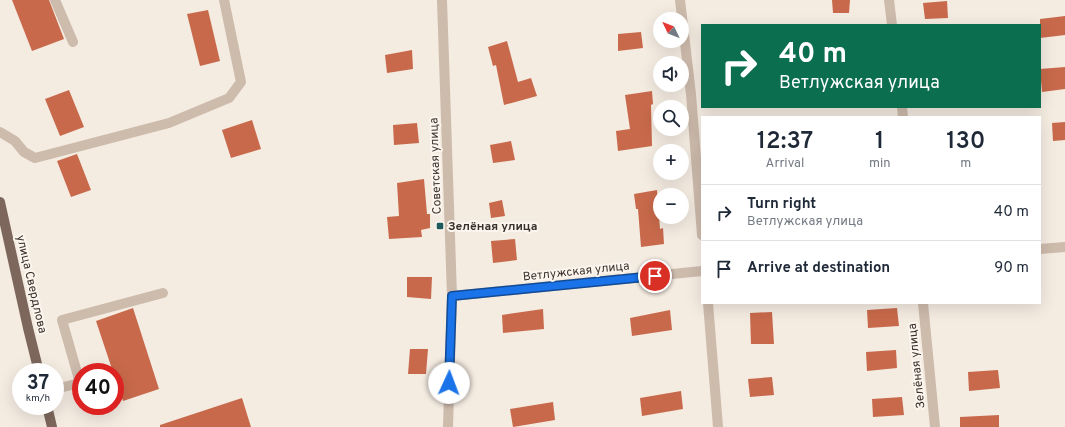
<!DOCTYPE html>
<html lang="en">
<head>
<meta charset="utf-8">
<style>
  :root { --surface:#fff; --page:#f2f2f3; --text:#1f2937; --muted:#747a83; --line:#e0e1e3 }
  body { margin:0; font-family:Overpass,sans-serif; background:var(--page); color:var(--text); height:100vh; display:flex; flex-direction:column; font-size:15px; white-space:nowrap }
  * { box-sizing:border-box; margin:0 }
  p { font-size:13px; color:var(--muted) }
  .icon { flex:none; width:22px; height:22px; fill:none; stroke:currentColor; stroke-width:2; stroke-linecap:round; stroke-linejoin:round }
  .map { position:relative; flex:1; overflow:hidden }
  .sheet { position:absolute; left:701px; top:116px; width:340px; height:188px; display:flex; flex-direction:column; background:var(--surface); border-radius:0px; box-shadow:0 4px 16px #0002 }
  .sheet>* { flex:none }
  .hud { position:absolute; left:701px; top:24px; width:340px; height:84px; border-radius:0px; box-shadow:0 4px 16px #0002; background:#0b6e4f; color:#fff; overflow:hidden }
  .needle { width:26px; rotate:313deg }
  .buttons { position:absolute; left:653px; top:12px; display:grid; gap:8px }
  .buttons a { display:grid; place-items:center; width:36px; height:36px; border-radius:50%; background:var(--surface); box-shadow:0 4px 16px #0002; font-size:20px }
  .speed { position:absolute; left:12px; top:363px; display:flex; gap:8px; font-size:20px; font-weight:700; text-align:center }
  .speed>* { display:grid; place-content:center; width:52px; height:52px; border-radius:50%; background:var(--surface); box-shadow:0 4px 16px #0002; line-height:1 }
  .speed small { font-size:10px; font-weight:400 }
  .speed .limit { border:6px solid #d22; background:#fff; color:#111 }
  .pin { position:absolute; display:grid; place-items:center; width:34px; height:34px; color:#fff; margin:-17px; border:2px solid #fff; border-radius:50%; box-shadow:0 1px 4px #0007 }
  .me { position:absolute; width:44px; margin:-22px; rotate:2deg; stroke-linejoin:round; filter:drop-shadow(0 0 3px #0008) }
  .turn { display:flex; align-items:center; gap:14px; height:84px; padding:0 12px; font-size:18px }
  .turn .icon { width:52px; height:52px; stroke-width:2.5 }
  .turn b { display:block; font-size:28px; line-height:34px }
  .eta { display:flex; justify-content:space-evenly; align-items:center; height:68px; text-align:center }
  .eta b { font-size:24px; font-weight:600; line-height:28px }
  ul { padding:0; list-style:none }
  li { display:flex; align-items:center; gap:12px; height:56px; padding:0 12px; border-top:1px solid var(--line) }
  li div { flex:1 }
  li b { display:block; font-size:15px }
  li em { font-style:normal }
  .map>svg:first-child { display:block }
  .building { fill:#c8694b }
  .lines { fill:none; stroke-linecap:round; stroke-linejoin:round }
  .minor { stroke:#cdbbac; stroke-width:10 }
  .major { stroke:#7d675c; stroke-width:10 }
  .route-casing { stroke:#114b97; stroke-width:10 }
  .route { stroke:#1a73e8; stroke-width:7 }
  .poi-dot { fill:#1f5a5e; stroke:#fbf5ee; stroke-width:1.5 }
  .labels { text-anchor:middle; stroke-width:4; stroke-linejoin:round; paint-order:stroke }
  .street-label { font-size:12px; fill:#3b302b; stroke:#fbf5ee }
  .poi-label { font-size:12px; font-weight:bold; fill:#3b302b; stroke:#fbf5ee; text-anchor:start }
</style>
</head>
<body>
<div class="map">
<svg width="1065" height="427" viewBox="0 0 1065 427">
  <rect width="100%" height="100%" fill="#f4ebe1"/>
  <!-- building -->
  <g class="building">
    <path d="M12,0h37l15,39 -32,12z"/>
    <path d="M832,0h18l-1,13h-16z"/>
    <path d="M947,1l1,17 -23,1 -2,-16z"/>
    <path d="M208,10l12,51 -20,5 -13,-52z"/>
    <path d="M1065,16v19l-25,3v-19z"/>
    <path d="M641,32l2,16 -25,3v-17z"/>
    <path d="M507,41l11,41 13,-4 6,18 -33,9 -8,-40 -3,1 -5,-19z"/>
    <path d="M412,50l1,19 -26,4 -2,-18z"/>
    <path d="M1065,67v22l-23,3 -2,-23z"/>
    <path d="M69,90l15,37 -24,9 -15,-37z"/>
    <path d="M652,91l1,13 -2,1 1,41 -34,5 -2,-20 14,-2 -5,-34z"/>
    <path d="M252,120l9,29 -30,9 -9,-28z"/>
    <path d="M1065,122v18l-12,1 -1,-18z"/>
    <path d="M417,123l2,20 -25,2 -1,-20z"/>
    <path d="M511,141l4,19 -22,3 -3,-18z"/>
    <path d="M77,154l14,36 -20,7 -14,-36z"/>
    <path d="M424,179l3,35h3v14l-9,2 1,7 -33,2 -2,-22 12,-1 -2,-33z"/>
    <path d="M657,190l3,39 3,-1 1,16 -23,3 -3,-38h-2l-2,-15z"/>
    <path d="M502,200l3,16 -14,2 -2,-15z"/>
    <path d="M515,239l2,21 -24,3 -2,-22z"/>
    <path d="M407,277h25l-1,22 -24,-2z"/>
    <path d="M133,308l26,81 -36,12 -8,-24v-5h-2l-17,-51z"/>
    <path d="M897,308l2,18 -31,2 -1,-18z"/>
    <path d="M543,309l1,20 -41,4 -1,-18z"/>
    <path d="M670,310l2,20 -40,6 -2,-18z"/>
    <path d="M772,312l2,32h-23l-1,-31z"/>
    <path d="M410,349h18l-2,25h-18z"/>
    <path d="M896,350l1,18 -30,3 -1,-19z"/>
    <path d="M998,370l2,18 -31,3 -1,-19z"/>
    <path d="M772,377l2,18 -24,2 -2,-18z"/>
    <path d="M681,391l2,18 -41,7 -2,-18z"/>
    <path d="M902,397l2,18 -31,2 -1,-18z"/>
    <path d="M242,398l9,29h-91v-2z"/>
    <path d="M553,402l2,18 -42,7 -3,-18z"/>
    <path d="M999,415v12h-39v-10z"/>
  </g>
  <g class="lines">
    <!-- minor -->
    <g class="minor">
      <path d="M55,0l18,42"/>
      <path d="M442,0l10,296 -4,131"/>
      <path d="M680,0l11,94 11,141"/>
      <path d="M889,0l3,25"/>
      <path d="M902,107l1,10"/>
      <path d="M0,132l15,9 9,11 11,6 134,-35 60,-25 12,-16 -17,-82"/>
      <path d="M1040,249l25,-2"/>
      <path d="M452,296l250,-25"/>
      <path d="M708,303l10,124"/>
      <path d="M923,303l12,124"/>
      <path d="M55,389l25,-6 -18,-63 101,-27"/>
    </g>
    <!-- major -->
    <g class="major">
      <path d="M0,202l28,126 11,44"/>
      <path d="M47,406l5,21"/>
    </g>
  </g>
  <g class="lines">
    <!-- route casing -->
    <g class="route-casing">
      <path id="route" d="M449,383l3,-87 203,-20"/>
    </g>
    <!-- route -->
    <use href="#route" class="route"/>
  </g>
  <!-- markers -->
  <rect class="poi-dot" x="436" y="222" width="8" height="8" rx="2"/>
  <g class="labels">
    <!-- street labels -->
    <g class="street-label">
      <text transform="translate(435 166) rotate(-92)" y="4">Советская улица</text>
      <text transform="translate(576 271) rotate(-6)" y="4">Ветлужская улица</text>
      <text transform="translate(32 284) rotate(77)" y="4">улица Свердлова</text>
      <text transform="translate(916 366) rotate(-96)" y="4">Зелёная улица</text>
    </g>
    <!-- poi labels -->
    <g class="poi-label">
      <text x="448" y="230">Зелёная улица</text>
    </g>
  </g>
</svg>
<div class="buttons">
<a><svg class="needle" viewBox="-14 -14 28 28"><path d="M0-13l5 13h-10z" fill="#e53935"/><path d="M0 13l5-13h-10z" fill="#747a83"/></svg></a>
<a><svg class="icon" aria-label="sound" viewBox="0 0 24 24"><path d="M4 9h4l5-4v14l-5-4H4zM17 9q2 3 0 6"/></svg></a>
<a><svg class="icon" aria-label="search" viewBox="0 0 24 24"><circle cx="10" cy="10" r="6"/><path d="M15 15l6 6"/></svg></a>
<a>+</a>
<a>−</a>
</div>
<div class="speed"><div>37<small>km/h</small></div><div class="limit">40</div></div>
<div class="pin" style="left:655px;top:276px;background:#d93025"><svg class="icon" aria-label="arrive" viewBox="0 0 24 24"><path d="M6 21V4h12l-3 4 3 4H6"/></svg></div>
<svg class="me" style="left:449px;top:383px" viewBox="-20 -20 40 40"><circle r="19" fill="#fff"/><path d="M0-13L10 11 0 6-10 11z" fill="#1a73e8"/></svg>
<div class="hud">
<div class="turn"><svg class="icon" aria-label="right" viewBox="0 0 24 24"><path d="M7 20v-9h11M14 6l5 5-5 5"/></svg><div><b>40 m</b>Ветлужская улица</div></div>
</div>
<section class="sheet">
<div class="eta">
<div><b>12:37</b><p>Arrival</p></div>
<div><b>1</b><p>min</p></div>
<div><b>130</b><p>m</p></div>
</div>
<ul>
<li><svg class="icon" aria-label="right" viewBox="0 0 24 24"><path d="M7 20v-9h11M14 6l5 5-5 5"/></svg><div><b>Turn right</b><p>Ветлужская улица</p></div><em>40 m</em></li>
<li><svg class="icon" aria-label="arrive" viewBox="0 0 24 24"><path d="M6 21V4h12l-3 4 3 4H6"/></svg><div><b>Arrive at destination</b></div><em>90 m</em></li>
</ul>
</section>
</div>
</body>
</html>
